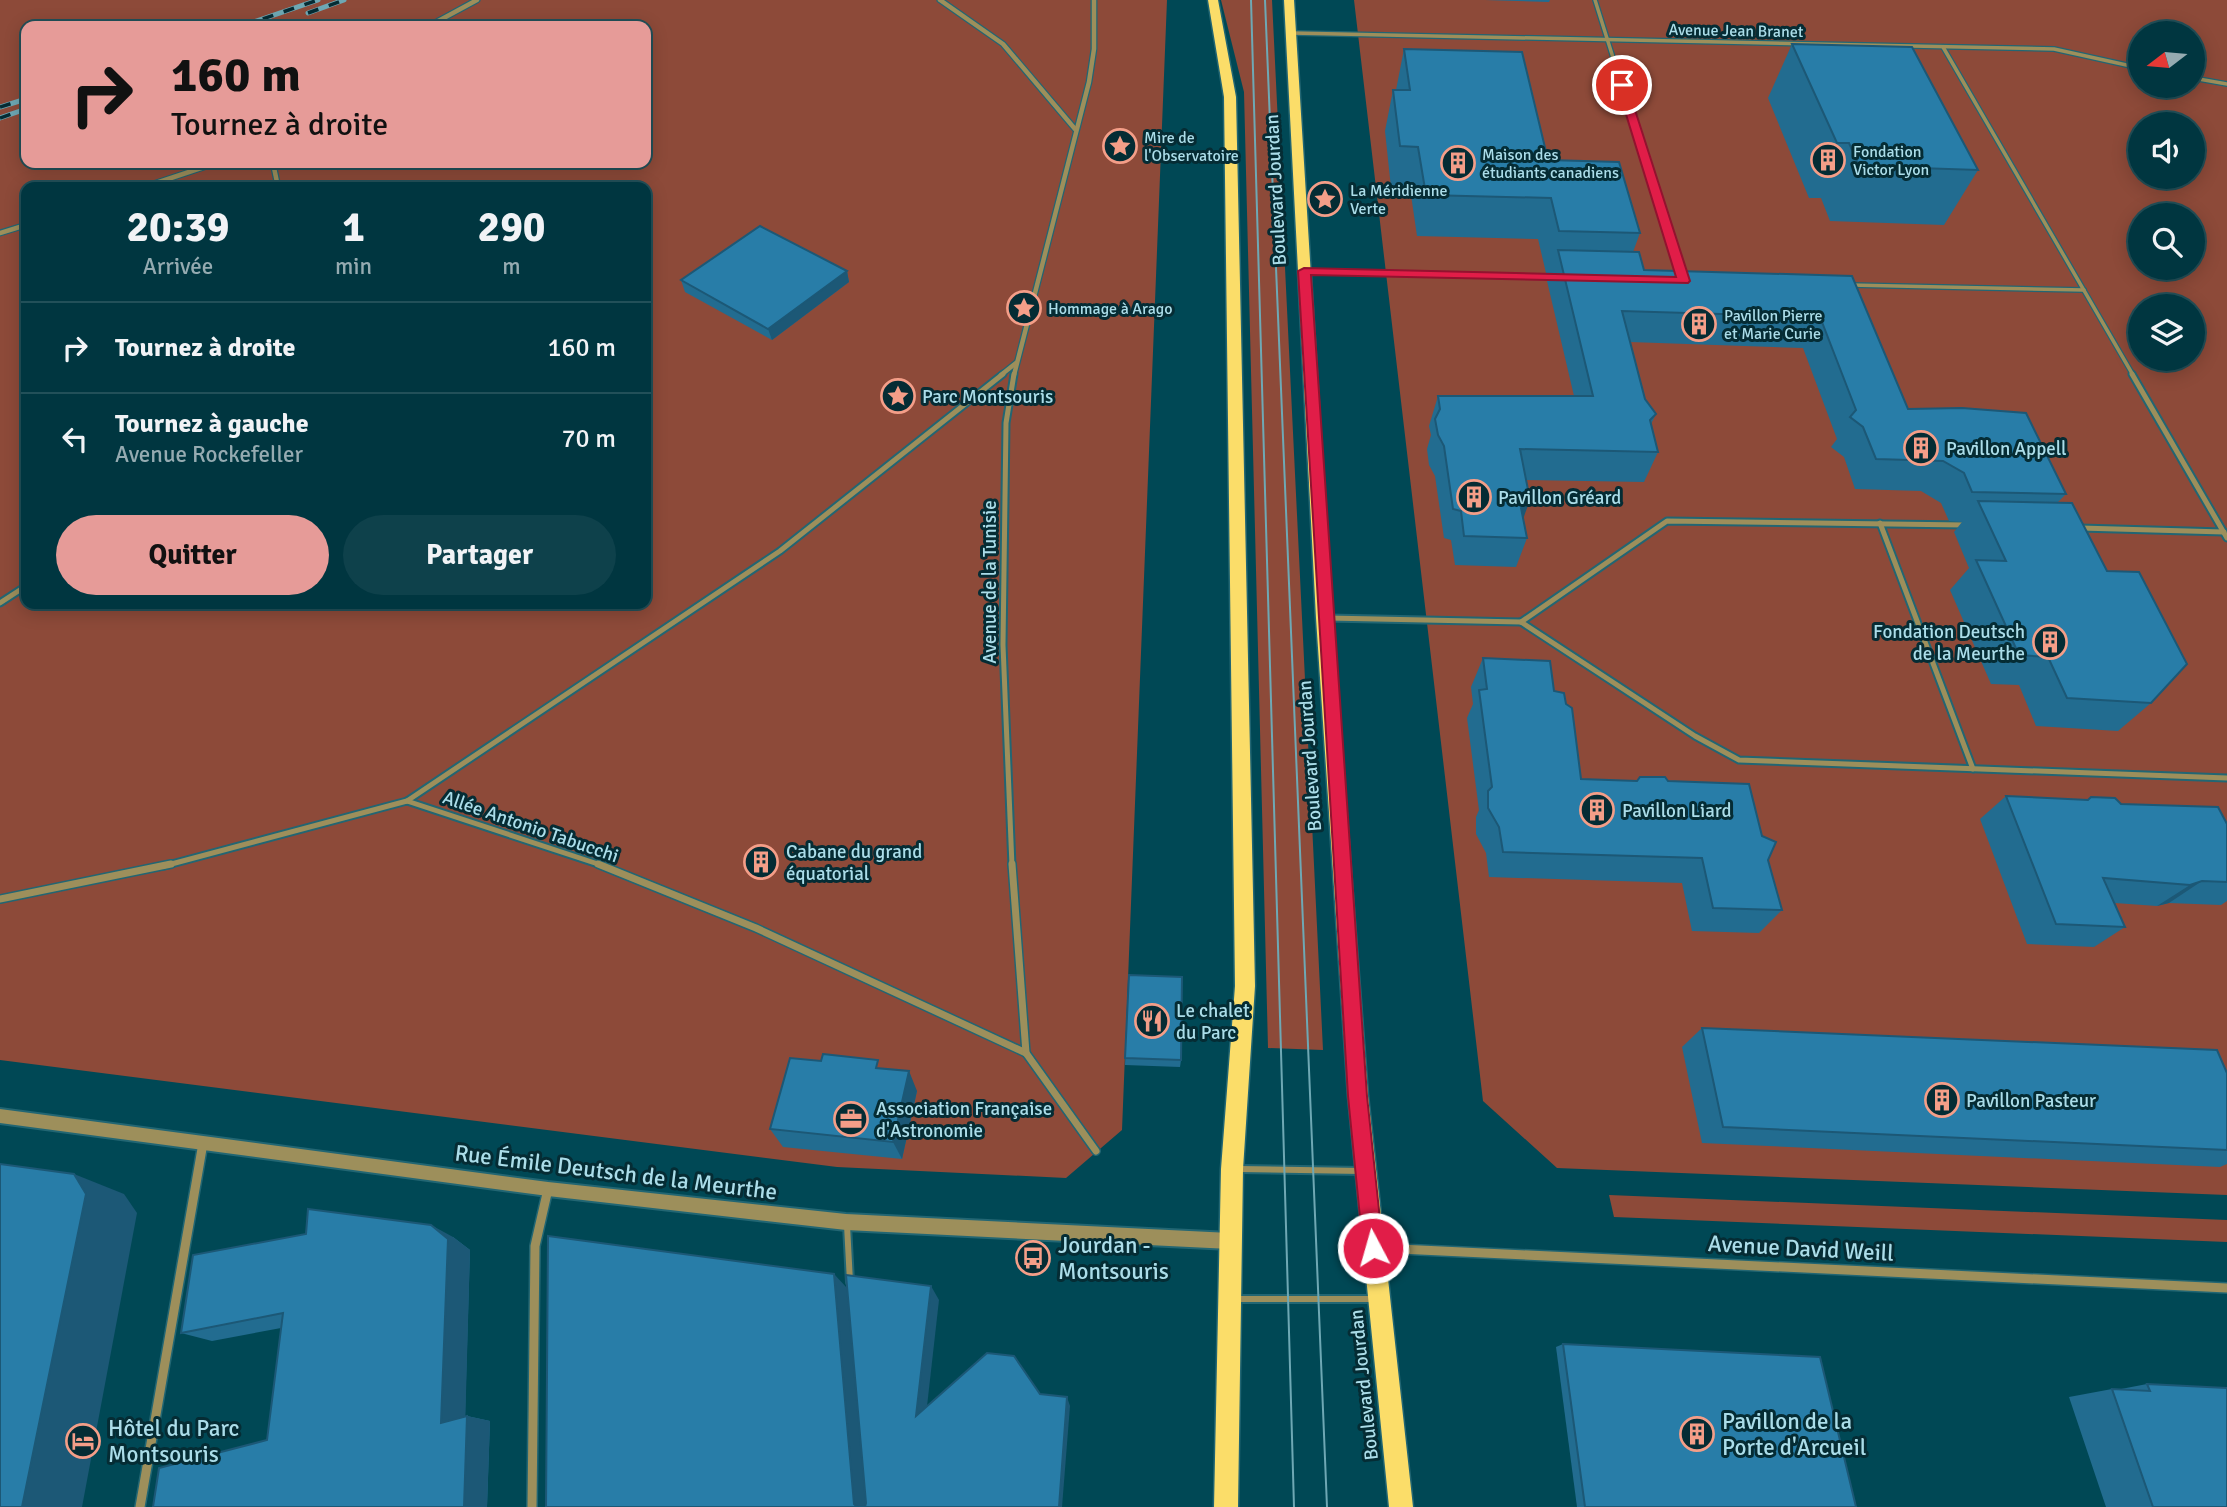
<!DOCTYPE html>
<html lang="fr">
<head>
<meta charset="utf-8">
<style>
  :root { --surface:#003640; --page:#0e414b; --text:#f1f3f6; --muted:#95abb1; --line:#225059; --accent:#e69b98 }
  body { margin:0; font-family:Signika,sans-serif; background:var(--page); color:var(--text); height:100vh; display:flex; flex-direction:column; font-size:26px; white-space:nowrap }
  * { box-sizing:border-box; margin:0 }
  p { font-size:23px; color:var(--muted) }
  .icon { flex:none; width:38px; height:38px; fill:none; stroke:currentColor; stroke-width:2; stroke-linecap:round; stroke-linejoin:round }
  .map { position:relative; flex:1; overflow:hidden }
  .side { position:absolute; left:21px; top:182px; width:630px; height:427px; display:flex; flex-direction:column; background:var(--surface); border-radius:14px; box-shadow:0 4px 18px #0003,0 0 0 2px var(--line) }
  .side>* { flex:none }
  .top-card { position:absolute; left:21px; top:21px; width:630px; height:147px; border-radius:14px; box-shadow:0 4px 18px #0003,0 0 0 2px var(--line); background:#e69b98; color:#111; overflow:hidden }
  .needle { width:46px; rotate:254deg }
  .controls { position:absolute; left:2128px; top:21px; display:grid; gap:14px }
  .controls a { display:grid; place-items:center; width:77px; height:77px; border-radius:50%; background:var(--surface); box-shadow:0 4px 18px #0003,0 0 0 2px var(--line); font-size:35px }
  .pin { position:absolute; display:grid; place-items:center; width:60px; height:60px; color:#fff; margin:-30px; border:4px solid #fff; border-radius:50%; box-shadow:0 2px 7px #0007 }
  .me { position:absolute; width:77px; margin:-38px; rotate:354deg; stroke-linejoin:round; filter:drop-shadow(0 0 5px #0008) }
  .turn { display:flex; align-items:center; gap:24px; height:147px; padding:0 35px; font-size:32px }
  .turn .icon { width:91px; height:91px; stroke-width:2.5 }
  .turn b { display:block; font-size:49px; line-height:60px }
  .eta { display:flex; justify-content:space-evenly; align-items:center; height:119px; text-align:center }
  .eta b { font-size:42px; font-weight:700; line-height:49px }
  .primary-button { display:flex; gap:14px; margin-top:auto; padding:14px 35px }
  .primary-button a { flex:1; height:80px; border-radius:42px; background:var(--accent); color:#111; font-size:28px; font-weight:700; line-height:80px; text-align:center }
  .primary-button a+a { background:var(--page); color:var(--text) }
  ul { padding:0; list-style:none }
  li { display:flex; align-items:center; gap:21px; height:91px; padding:0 35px; border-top:2px solid var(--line) }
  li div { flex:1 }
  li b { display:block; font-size:26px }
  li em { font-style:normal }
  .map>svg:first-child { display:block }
  .green { fill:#8d4a39; fill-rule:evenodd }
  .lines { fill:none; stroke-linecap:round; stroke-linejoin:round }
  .service-far2-casing { stroke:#226673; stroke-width:6 }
  .service-far1-casing { stroke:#226673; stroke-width:9 }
  .service-casing { stroke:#226673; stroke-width:10 }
  .pedestrian-far2-casing { stroke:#226673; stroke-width:7 }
  .pedestrian-far1-casing { stroke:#226673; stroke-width:9 }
  .pedestrian-casing { stroke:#226673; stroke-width:10 }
  .minor-casing { stroke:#226673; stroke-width:12 }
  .tertiary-casing { stroke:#226673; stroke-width:4 }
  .primary-casing { stroke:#226673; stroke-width:3 }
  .service-far2 { stroke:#9d8f5b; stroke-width:3.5 }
  .service-far1 { stroke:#9d8f5b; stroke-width:5 }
  .service { stroke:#9d8f5b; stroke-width:6 }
  .pedestrian-far2 { stroke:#9d8f5b; stroke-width:4.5 }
  .pedestrian-far1 { stroke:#9d8f5b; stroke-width:5 }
  .pedestrian { stroke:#9d8f5b; stroke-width:7 }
  .minor { stroke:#9d8f5b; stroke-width:9 }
  .tertiary { fill:#9d8f5b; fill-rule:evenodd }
  .primary { fill:#fbdd69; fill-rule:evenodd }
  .tram { stroke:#6ea8b4; stroke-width:2 }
  .rail-casing { stroke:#6ea8b4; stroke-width:5 }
  .rail { stroke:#052c34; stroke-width:3.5; stroke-dasharray:11; stroke-linecap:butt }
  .wall { fill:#226c90 }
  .shaded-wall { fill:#1c5876 }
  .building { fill:#287da8; stroke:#1c5876; stroke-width:2 }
  .route { fill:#e11d48; stroke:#92132f; stroke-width:2 }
  .labels { text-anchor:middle; stroke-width:6; stroke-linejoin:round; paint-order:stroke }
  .far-street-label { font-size:16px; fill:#abdde9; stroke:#052c34 }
  .far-poi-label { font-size:16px; fill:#abdde9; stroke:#052c34; text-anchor:start }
  .street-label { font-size:19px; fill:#abdde9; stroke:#052c34 }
  .poi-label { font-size:19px; fill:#abdde9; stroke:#052c34; text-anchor:start }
  .near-street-label { font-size:23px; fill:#abdde9; stroke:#052c34 }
  .near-poi-label { font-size:23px; fill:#abdde9; stroke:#052c34; text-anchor:start }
</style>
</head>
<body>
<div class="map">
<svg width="2227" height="1507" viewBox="0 0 2227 1507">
  <rect width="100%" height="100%" fill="#004855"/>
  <!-- green -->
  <g class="green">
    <path d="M0,0h1167l-45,1130 -56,48 -229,-11 -837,-107zM26,26h620v137h-620zM26,187h620v417h-620z"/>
    <path d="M1221,0h51l51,1050 -55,-2 -24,-956z"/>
    <path d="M1354,0h873v1195l-670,-27 -74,-67zM2140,33h53v53h-53zM2140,124h53v53h-53zM2140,215h53v53h-53zM2140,306h53v53h-53z"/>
    <path d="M1609,1195l618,25v22l-613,-25z"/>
  </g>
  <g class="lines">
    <!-- service-far2 casing -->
    <g class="service-far2-casing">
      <g id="service-far2">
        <path d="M1595,0l87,278"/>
        <path d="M1292,33l762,16 86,19"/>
        <path d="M1943,47l190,328"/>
        <path d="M2193,78l34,6"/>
        <path d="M1304,271l249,6"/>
        <path d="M1850,285l234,5"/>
      </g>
    </g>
    <!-- service-far1 casing -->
    <g class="service-far1-casing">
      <g id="service-far1">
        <path d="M2132,374l95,164"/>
        <path d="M1880,523l93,246"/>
        <path d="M2080,528l144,4"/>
        <path d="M1328,618l193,4 174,114 44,24 488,18"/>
        <path d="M1521,622l146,-101 298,4"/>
      </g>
    </g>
    <!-- service casing -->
    <g class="service-casing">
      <g id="service">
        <path d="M1239,1169l123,2"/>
        <path d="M847,1225l3,57"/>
        <path d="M1235,1299h138"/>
      </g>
    </g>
    <!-- pedestrian-far2 casing -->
    <g class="pedestrian-far2-casing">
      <g id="pedestrian-far2">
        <path d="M940,0l63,44 72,85"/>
        <path d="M429,26l48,-26"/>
        <path d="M273,163l5,24"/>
        <path d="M144,187l72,-24"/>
        <path d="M0,233l26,-8"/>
        <path d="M1001,375l15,-12"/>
        <path d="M1014,375l75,-293 5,-33v-49"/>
      </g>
    </g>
    <!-- pedestrian-far1 casing -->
    <g class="pedestrian-far1-casing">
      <g id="pedestrian-far1">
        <path d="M0,603l26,-17"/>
        <path d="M407,801l373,-250 223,-177"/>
        <path d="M164,866l243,-65 197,65"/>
        <path d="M1012,866l-9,-221 3,-222 8,-49"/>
      </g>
    </g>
    <!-- pedestrian casing -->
    <g class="pedestrian-casing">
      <g id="pedestrian">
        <path d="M598,864l158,64 270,125"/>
        <path d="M1012,864l14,189 70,98"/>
        <path d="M0,899l171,-35"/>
      </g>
    </g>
    <!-- minor casing -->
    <g class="minor-casing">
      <g id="minor">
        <path d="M1378,1248l849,40"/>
        <path d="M140,1507l63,-364"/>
        <path d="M532,1507l3,-261 13,-57"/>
      </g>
    </g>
    <!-- tertiary casing -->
    <g class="tertiary-casing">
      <path id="tertiary" d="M0,1109l548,73 298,32 384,19 5,3 3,5 -3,5 -5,3 -384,-19 -298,-34 -548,-73z"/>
    </g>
    <!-- primary casing -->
    <g class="primary-casing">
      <g id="primary">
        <path d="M1208,0h10l18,97 19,889 -12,183 -5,338h-24l7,-338 14,-183 -11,-889z"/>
        <path d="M1284,0h10l38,618 36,478 45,411h-24l-41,-411 -32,-478z"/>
      </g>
    </g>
    <!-- service-far2 -->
    <use href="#service-far2" class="service-far2"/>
    <!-- service-far1 -->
    <use href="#service-far1" class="service-far1"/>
    <!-- service -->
    <use href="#service" class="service"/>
    <!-- pedestrian-far2 -->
    <use href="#pedestrian-far2" class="pedestrian-far2"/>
    <!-- pedestrian-far1 -->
    <use href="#pedestrian-far1" class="pedestrian-far1"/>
    <!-- pedestrian -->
    <use href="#pedestrian" class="pedestrian"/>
    <!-- minor -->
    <use href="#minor" class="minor"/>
    <!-- tertiary -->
    <use href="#tertiary" class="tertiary"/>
    <!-- primary -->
    <use href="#primary" class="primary"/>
    <!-- tram -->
    <g class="tram">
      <path d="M1251,0l43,1507"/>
      <path d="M1265,0l62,1507"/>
    </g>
    <!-- rail casing -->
    <g class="rail-casing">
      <g id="rail">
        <path d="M308,13l36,-13"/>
        <path d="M242,26l76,-26"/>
        <path d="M0,107l26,-8"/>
        <path d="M0,118l26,-9"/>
      </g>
    </g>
    <!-- rail -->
    <use href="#rail" class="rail"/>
  </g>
  <!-- wall -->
  <g class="wall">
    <path d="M1485,0h65l-1,2z"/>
    <path d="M1792,44l186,126 -34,55 -114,-4 -9,-23h-12l-41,-100z"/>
    <path d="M1404,49l144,111 92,73 -7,19 11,18 208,6 56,133 158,85 -9,9 94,200 -33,28 -82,-5 -17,-41 -28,-1 -41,-94 19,-22 -15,-36 8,-10 -13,-1 -8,-18 -20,-12 -66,-2 -11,-32 -13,-10 6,-8 -34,-91 -173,-6 15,57 11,15 -5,10 7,28 -14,30 -118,-2 -3,39 4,19 -11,29 -61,-2 -4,-25 -7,-2 -9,-62 -6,-11 -2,-16 4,-14 -2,-9 9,-30h136l-27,-115 3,-8h-4l-8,-34 -121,-3 -7,-48h-19l-6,-57 8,-41h3z"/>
    <path d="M847,271l2,11 -77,58 -87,-48 -4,-12z"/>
    <path d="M1483,658l71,33 27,88 187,81 14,50 -23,23 -67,-2 -10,-48 -193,-6 -3,-24 -10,-19v-17l3,-7 -12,-92 6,-14 -2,-17z"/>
    <path d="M2006,796l81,4 4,-3 30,7 106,20v77l-6,4 -52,-2 -12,3 -42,-3 10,24 -31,20 -67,-3 -47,-125z"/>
    <path d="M1129,975l52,85 -1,7 -55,-2z"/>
    <path d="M1702,1028l525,45v91l-7,3 -518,-24 -20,-96z"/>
    <path d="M881,1068l36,23 -15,68 -119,-12 -13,-18z"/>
    <path d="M453,1237l17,13 -5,166h2l23,5 -3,86h-334l114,-67 14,-112 -69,13 -31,-8z"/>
    <path d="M1563,1344l293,163h-279l-21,-160z"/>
    <path d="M2147,1384l80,123h-121l-37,-110 43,-8h9z"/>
  </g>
  <!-- shaded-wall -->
  <g class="shaded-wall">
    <path d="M847,271l2,11 -77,58 -4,-11z"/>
    <path d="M1530,500l-11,30 2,-22z"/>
    <path d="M2202,881l-33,22 -12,3 33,-21z"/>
    <path d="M909,1071l8,20 -15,68 -9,-17z"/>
    <path d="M74,1174l50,20 13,19 -55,294h-60z"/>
    <path d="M431,1225l22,12 17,13 -5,179 -24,-6z"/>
    <path d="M834,1274l13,14 20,219h-10l-3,-3z"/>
    <path d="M931,1286l8,14 -14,124 -9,-8z"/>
    <path d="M1067,1397l3,9 -8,101h-3z"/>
    <path d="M467,1416l23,5 -3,86h-23z"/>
  </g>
  <!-- building -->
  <g class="building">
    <path d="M1792,44l120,3 66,123 -119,-4 -10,-23h-12z"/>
    <path d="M1404,49l118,3 26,108 71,2 21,71 -81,-2 -8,-33 -125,-3 -8,-48 -18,-1 -7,-56h17z"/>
    <path d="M760,226l87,45 -79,58 -87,-49z"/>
    <path d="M1558,250l81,2 5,18 208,6 56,133 54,-1 64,5 40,81 -94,-2 -8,-19 -21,-12 -67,-2 -13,-32 -13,-10 6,-7 -36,-93 -198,-6 23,88 11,15 -6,6 8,32 -138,-3 10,51 -9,8 6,30 -63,-2 -3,-25 -8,-2 -9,-63 -6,-11 -3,-16 5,-10 -2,-13h155z"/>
    <path d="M1978,501l94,2 35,68 32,1 48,92 -36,39 -84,-5 -19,-41 -29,-2 -43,-95 30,1z"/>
    <path d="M1483,658l67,3 4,30 10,2 2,11 6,4 9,71 56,2 3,-4h25l3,4 81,3 13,52 14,6 -8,18 14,50 -69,-2 -11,-50 -199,-6 -4,-25 -11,-19v-17l4,-4 -13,-97 8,-1z"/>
    <path d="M2006,796l82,4 3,-3 24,1 6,6 97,3 9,17v58l-25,-1 -12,4 -87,-7 22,49 -69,-3z"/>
    <path d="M1129,975l53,2 -1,83 -56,-2z"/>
    <path d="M1702,1028l515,22 10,23v77l-504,-23z"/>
    <path d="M823,1054l55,6 -2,8 33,3 -16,71 -123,-13 20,-71 31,3z"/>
    <path d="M0,1164l74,10 12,20 -64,313h-22z"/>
    <path d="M308,1209l123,16 17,14 -7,184 26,-7 -3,91h-311l6,-39 108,-28 16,-127 -102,20 12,-78 113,-21z"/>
    <path d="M548,1236l286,38 20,230 3,3h-311z"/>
    <path d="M846,1275l85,11 -15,130 71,-63 27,3 26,38 27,3 -8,110h-194l1,-4z"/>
    <path d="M1563,1344l257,13 36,150h-271z"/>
    <path d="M2147,1384l80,4v119h-74l-41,-118 38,2z"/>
  </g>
  <!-- route -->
  <path class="route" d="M1622,81l5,4 63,196 -2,2 -377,-8 56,821 16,152 -3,7 -7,3 -7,-3 -3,-7 -15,-152 -50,-825 6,-3 372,9 -59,-192z"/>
  <!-- icons -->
  <defs>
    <g id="sight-ring" transform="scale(1.75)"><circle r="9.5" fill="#052c34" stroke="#f49e88" stroke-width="1.5"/><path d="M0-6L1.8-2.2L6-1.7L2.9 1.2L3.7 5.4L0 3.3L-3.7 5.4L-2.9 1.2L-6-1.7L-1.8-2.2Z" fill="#f49e88"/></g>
    <g id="building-ring" transform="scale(1.75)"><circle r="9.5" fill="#052c34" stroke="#f49e88" stroke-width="1.5"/><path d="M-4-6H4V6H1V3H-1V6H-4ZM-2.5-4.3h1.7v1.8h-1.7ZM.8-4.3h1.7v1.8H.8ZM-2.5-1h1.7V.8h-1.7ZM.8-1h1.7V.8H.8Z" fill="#f49e88"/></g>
    <g id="restaurant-ring" transform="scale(1.75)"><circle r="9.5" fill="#052c34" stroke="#f49e88" stroke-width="1.5"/><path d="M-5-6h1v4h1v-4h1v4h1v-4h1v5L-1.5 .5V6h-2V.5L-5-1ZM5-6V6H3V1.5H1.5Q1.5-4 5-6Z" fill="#f49e88"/></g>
    <g id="office-ring" transform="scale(1.75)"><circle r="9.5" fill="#052c34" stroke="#f49e88" stroke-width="1.5"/><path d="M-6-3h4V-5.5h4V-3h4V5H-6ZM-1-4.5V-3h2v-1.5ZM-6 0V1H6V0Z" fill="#f49e88"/></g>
    <g id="bus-ring" transform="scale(1.75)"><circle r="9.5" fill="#052c34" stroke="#f49e88" stroke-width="1.5"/><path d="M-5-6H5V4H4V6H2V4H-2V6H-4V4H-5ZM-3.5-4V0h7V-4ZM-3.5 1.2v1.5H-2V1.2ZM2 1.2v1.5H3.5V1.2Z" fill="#f49e88"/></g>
    <g id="hotel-ring" transform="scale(1.75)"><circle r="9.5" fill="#052c34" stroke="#f49e88" stroke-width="1.5"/><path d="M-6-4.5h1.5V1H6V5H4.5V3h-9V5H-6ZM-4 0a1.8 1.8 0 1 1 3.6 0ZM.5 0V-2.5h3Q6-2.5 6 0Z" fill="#f49e88"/></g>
  </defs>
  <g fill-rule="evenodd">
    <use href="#sight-ring" x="1120" y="146"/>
    <use href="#building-ring" x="1828" y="160"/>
    <use href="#building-ring" x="1458" y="163"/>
    <use href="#sight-ring" x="1325" y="199"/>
    <use href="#sight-ring" x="1024" y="308"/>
    <use href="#building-ring" x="1699" y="324"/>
    <use href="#sight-ring" x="898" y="396"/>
    <use href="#building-ring" x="1921" y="448"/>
    <use href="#building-ring" x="1474" y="497"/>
    <use href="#building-ring" x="2050" y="642"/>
    <use href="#building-ring" x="1597" y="810"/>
    <use href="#building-ring" x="761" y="862"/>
    <use href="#restaurant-ring" x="1152" y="1021"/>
    <use href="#building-ring" x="1942" y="1100"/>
    <use href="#office-ring" x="851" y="1119"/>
    <use href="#bus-ring" x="1033" y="1258"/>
    <use href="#building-ring" x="1697" y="1434"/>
    <use href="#hotel-ring" x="83" y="1441"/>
  </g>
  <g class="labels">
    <!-- far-street labels -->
    <g class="far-street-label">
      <text transform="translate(1736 30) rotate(1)" y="6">Avenue Jean Branet</text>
    </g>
    <!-- far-poi labels -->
    <g class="far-poi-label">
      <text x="1144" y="143">Mire de<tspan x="1144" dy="18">l'Observatoire</tspan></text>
      <text x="1853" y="157">Fondation<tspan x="1853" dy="18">Victor Lyon</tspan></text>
      <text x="1482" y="160">Maison des<tspan x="1482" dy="18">étudiants canadiens</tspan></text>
      <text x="1350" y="196">La Méridienne<tspan x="1350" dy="18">Verte</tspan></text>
      <text x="1048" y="314">Hommage à Arago</text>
      <text x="1724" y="321">Pavillon Pierre<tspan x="1724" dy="18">et Marie Curie</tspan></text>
    </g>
    <!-- street labels -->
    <g class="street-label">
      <text transform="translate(1275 190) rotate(-93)" y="7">Boulevard Jourdan</text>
      <text transform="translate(989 582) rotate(-90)" y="7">Avenue de la Tunisie</text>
      <text transform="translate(1309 756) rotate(-94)" y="7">Boulevard Jourdan</text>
      <text transform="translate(531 826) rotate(19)" y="7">Allée Antonio Tabucchi</text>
      <text transform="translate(1363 1385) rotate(-96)" y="7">Boulevard Jourdan</text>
    </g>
    <!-- poi labels -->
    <g class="poi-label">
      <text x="922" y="403">Parc Montsouris</text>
      <text x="1946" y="455">Pavillon Appell</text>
      <text x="1498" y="504">Pavillon Gréard</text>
      <text x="2025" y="638" text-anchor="end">Fondation Deutsch<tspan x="2025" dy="22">de la Meurthe</tspan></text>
      <text x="1622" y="817">Pavillon Liard</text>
      <text x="786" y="858">Cabane du grand<tspan x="786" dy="22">équatorial</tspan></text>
      <text x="1176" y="1017">Le chalet<tspan x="1176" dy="22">du Parc</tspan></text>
      <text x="1966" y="1107">Pavillon Pasteur</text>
      <text x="876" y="1115">Association Française<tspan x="876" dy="22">d'Astronomie</tspan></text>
    </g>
    <!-- near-street labels -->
    <g class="near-street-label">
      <text transform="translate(616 1172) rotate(7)" y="8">Rue Émile Deutsch de la Meurthe</text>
      <text transform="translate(1801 1248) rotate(3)" y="8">Avenue David Weill</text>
    </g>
    <!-- near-poi labels -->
    <g class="near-poi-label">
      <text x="1058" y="1253">Jourdan -<tspan x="1058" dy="26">Montsouris</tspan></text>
      <text x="1722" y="1429">Pavillon de la<tspan x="1722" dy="26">Porte d'Arcueil</tspan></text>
      <text x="108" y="1436">Hôtel du Parc<tspan x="108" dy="26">Montsouris</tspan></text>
    </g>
  </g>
</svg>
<div class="controls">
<a><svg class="needle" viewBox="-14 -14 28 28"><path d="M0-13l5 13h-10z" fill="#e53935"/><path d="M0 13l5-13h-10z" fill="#95abb1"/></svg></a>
<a><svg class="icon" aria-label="sound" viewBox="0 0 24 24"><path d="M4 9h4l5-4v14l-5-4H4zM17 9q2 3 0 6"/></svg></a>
<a><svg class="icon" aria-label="search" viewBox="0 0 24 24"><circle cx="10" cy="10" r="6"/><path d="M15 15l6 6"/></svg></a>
<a><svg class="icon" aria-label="layers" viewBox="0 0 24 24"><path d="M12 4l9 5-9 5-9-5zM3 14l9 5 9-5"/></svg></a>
</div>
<div class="pin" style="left:1622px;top:85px;background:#d93025"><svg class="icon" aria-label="arrive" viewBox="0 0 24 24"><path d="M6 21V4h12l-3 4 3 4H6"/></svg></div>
<svg class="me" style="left:1373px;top:1248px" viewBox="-20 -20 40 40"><circle r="17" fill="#e11d48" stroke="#fff" stroke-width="3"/><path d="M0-11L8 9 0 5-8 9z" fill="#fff"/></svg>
<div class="top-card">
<div class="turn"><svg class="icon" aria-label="right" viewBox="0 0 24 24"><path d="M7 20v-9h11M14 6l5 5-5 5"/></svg><div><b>160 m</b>Tournez à droite</div></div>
</div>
<section class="side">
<div class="eta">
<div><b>20:39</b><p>Arrivée</p></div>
<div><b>1</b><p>min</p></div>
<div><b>290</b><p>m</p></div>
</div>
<ul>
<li><svg class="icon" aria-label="right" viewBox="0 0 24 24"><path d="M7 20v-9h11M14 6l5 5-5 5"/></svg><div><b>Tournez à droite</b></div><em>160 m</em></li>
<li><svg class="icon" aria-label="left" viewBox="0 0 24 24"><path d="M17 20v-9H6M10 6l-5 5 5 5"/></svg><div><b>Tournez à gauche</b><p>Avenue Rockefeller</p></div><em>70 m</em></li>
</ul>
<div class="primary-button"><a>Quitter</a><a>Partager</a></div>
</section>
</div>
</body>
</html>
